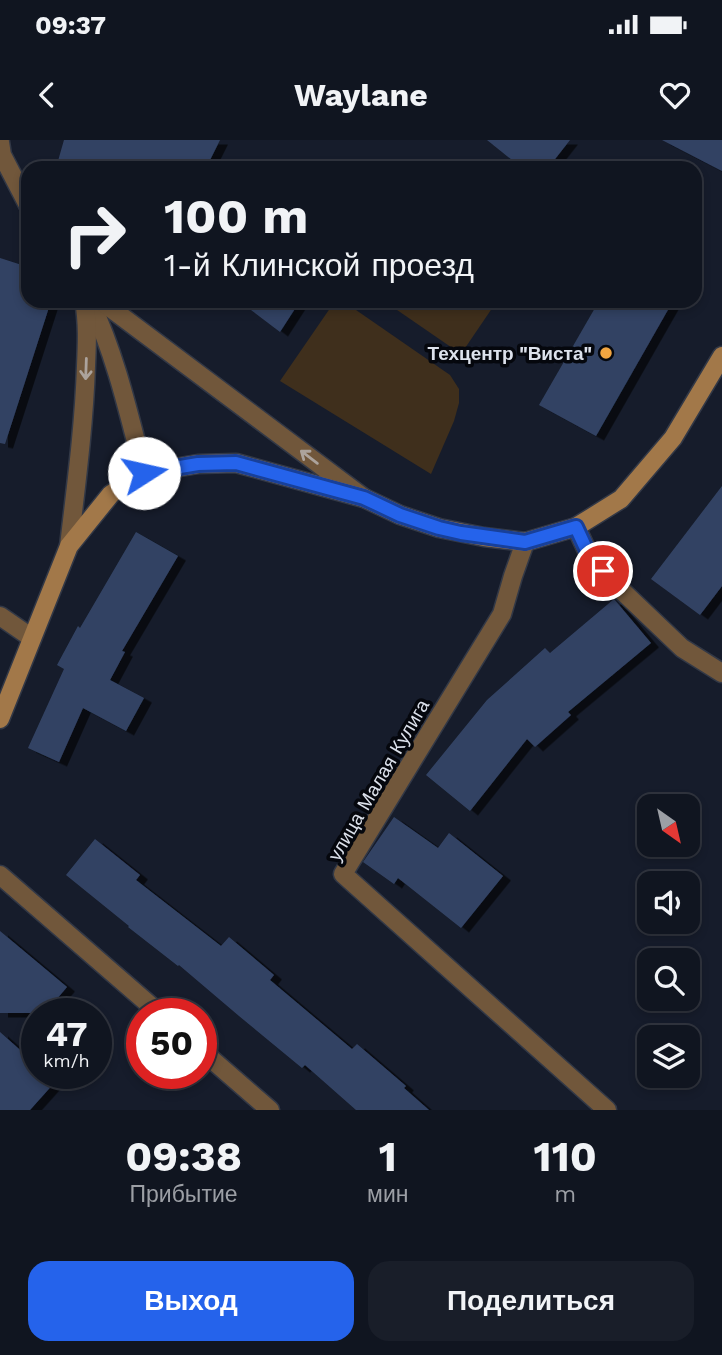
<!DOCTYPE html>
<html lang="ru">
<head>
<meta charset="utf-8">
<style>
  :root { --surface:#101520; --page:#191e29; --text:#f1f3f6; --muted:#9c9fa5; --line:#30343e; --accent:#2563eb }
  body { margin:0; font-family:"Work Sans",sans-serif; background:var(--page); color:var(--text); height:100vh; display:flex; flex-direction:column; font-size:26px; white-space:nowrap }
  * { box-sizing:border-box; margin:0 }
  p { font-size:23px; color:var(--muted) }
  .icon { flex:none; width:38px; height:38px; fill:none; stroke:currentColor; stroke-width:2; stroke-linecap:round; stroke-linejoin:round }
  .map { position:relative; height:970px; overflow:hidden }
  .sheet { display:flex; flex-direction:column; background:var(--surface); flex:1 }
  .sheet>* { flex:none }
  .hud { position:absolute; left:21px; top:21px; width:681px; height:147px; border-radius:21px; box-shadow:0 4px 10px #0003,0 0 0 2px var(--line); background:#101520; color:var(--text); overflow:hidden }
  .needle { width:46px; rotate:146deg }
  .buttons { position:absolute; left:637px; top:654px; display:grid; gap:14px }
  .buttons a { display:grid; place-items:center; width:63px; height:63px; border-radius:14px; background:var(--surface); box-shadow:0 4px 10px #0003,0 0 0 2px var(--line); font-size:35px }
  .speed { position:absolute; left:21px; top:858px; display:flex; gap:14px; font-size:35px; font-weight:700; text-align:center }
  .speed>* { display:grid; place-content:center; width:91px; height:91px; border-radius:50%; background:var(--surface); box-shadow:0 4px 10px #0003,0 0 0 2px var(--line); line-height:1 }
  .speed small { font-size:18px; font-weight:400 }
  .speed .limit { border:10px solid #d22; background:#fff; color:#111 }
  .pin { position:absolute; display:grid; place-items:center; width:60px; height:60px; color:#fff; margin:-30px; border:4px solid #fff; border-radius:50%; box-shadow:0 2px 7px #0007 }
  .me { position:absolute; width:77px; margin:-38px; rotate:80deg; stroke-linejoin:round; filter:drop-shadow(0 0 5px #0008) }
  .turn { display:flex; align-items:center; gap:24px; height:147px; padding:0 28px; font-size:32px }
  .turn .icon { width:91px; height:91px; stroke-width:2.5 }
  .turn b { display:block; font-size:49px; line-height:60px }
  .eta { display:flex; justify-content:space-evenly; align-items:center; height:119px; text-align:center }
  .eta b { font-size:42px; font-weight:700; line-height:49px }
  .button { display:flex; gap:14px; margin-top:auto; padding:14px 28px }
  .button a { flex:1; height:80px; border-radius:21px; background:var(--accent); color:#fff; font-size:28px; font-weight:700; line-height:80px; text-align:center }
  .button a+a { background:var(--page); color:var(--text) }
  .status { display:flex; justify-content:space-between; align-items:center; height:49px; padding:0 35px; background:var(--surface); direction:ltr }
  .status svg { height:19px; fill:currentColor }
  header { display:flex; justify-content:space-between; align-items:center; height:91px; padding:0 28px; background:var(--surface); font-size:32px; font-weight:700 }
  .map>svg:first-child { display:block }
  .green { fill:#3f2f1c }
  .building { fill:#334364; filter:url(#shadow) }
  .lines { fill:none; stroke-linecap:round; stroke-linejoin:round }
  .street-casing { stroke:#323846; stroke-width:21 }
  .secondary-casing { stroke:#323846; stroke-width:21 }
  .street { stroke:#71573b; stroke-width:18 }
  .secondary { stroke:#a27849; stroke-width:18 }
  .oneway { stroke:#aca39c }
  .route-casing { stroke:#184099; stroke-width:18 }
  .route { stroke:#2563eb; stroke-width:12 }
  .poi-dot { fill:#f2a541; stroke:#05070d; stroke-width:2.5 }
  .labels { text-anchor:middle; stroke-width:7; stroke-linejoin:round; paint-order:stroke }
  .poi-label { font-size:19px; font-weight:bold; fill:#dde2ec; stroke:#05070d; text-anchor:end }
  .street-label { font-size:19px; fill:#dde2ec; stroke:#05070d }
</style>
</head>
<body>
<div class="status"><b>09:37</b><svg viewBox="0 0 49 12"><path d="M0 12V9h3v3zM5 12V6h3v6zM10 12V3h3v9zM15 12V0h3v12zM26 1h20v11H26zM47 4h2v5h-2z"/></svg></div>
<header><svg class="icon" aria-label="back" viewBox="0 0 24 24"><path d="M15 5l-7 7 7 7"/></svg>Waylane<svg class="icon" aria-label="heart" viewBox="0 0 24 24"><path d="M12 20l-8-8c-3-5 5-10 8-4 3-6 11-1 8 4z"/></svg></header>
<div class="map">
<svg width="722" height="970" viewBox="0 0 722 970">
  <defs>
    <filter id="shadow"><feDropShadow dx="8" dy="4.5" stdDeviation="0" flood-color="#0009"/></filter>
  </defs>
  <rect width="100%" height="100%" fill="#161c2b"/>
  <!-- green -->
  <g class="green">
    <path d="M335,161h8l107,74 9,14v14l-5,18 -23,53 -151,-93z"/>
    <path d="M384,161h113l-36,53z"/>
  </g>
  <!-- building -->
  <g class="building">
    <path d="M64,0h156l-14,28h-150z"/>
    <path d="M487,0h83l-22,28h-26z"/>
    <path d="M662,0h60v31z"/>
    <path d="M0,118l28,9v34h23l-46,143 -5,-1z"/>
    <path d="M239,161h61l-20,31z"/>
    <path d="M599,161h74l-77,135 -57,-31z"/>
    <path d="M722,346v100l-22,29 -49,-36z"/>
    <path d="M136,392l42,24 -56,95 3,1 -15,28 34,18 -18,33 -43,-23 -24,54 -31,-14 36,-79 -7,-4 21,-39 2,2z"/>
    <path d="M614,459l37,44 -83,69 3,3 -36,32 -8,-8 -57,72 -44,-36 61,-75 58,-52 5,5z"/>
    <path d="M394,677l44,31 11,-15 54,43 -42,52 -63,-50 -4,6 -31,-22z"/>
    <path d="M95,699l45,36 -4,5 85,66 8,-9 45,38 -4,5 82,69 5,-5 49,42 -2,2 25,22h-73l-51,-45 -3,3 -63,-52 -60,-51 -1,1 -50,-39 1,-1 -63,-51z"/>
    <path d="M0,791l67,56 -22,26h-45z"/>
    <path d="M0,892l37,33v8h9l10,8 -26,29h-30z"/>
  </g>
  <g class="lines">
    <!-- street casing -->
    <g class="street-casing">
      <g id="street">
        <path d="M0,2l2,13 26,50"/>
        <path d="M90,161c26,55 39,114 54,172"/>
        <path d="M101,161l263,197"/>
        <path d="M576,387l13,28 29,32 64,61 40,25"/>
        <path d="M525,402l-12,34 -11,38 -159,260 264,236"/>
        <path d="M69,406c7,-60 15,-120 17,-180 1,-22 2,-43 -2,-65"/>
        <path d="M0,476l32,22"/>
        <path d="M0,735l159,138"/>
        <path d="M201,910l69,60"/>
      </g>
    </g>
    <!-- secondary casing -->
    <g class="secondary-casing">
      <path id="secondary" d="M0,579l69,-173 42,-52 33,-21 54,-9 38,-1 128,35 36,17 39,13 45,9 41,5 51,-15 45,-28 52,-61 49,-82"/>
    </g>
    <!-- street -->
    <use href="#street" class="street"/>
    <!-- secondary -->
    <use href="#secondary" class="secondary"/>
  </g>
  <!-- one-way arrows -->
  <defs><path id="oneway-shaft" d="M-6 0H5M1.5-3L5.5 0L1.5 3" fill="none" stroke-width="1.6" stroke-linecap="round" stroke-linejoin="round" transform="scale(1.75)"/></defs>
  <g class="oneway">
    <use href="#oneway-shaft" transform="translate(86 229) rotate(92)"/>
    <use href="#oneway-shaft" transform="translate(309 317) rotate(-143)"/>
  </g>
  <g class="lines">
    <!-- route casing -->
    <g class="route-casing">
      <path id="route" d="M144,333l54,-9 38,-1 128,35 36,17 39,13 22,5 64,9 51,-15 13,28 14,16"/>
    </g>
    <!-- route -->
    <use href="#route" class="route"/>
  </g>
  <!-- markers -->
  <circle class="poi-dot" cx="606" cy="213" r="7"/>
  <g class="labels">
    <!-- poi labels -->
    <g class="poi-label">
      <text x="592" y="220">Техцентр "Виста"</text>
    </g>
    <!-- street labels -->
    <g class="street-label">
      <text transform="translate(378 640) rotate(-60)" y="7">улица Малая Кулига</text>
    </g>
  </g>
</svg>
<div class="buttons">
<a><svg class="needle" viewBox="-14 -14 28 28"><path d="M0-13l5 13h-10z" fill="#e53935"/><path d="M0 13l5-13h-10z" fill="#9c9fa5"/></svg></a>
<a><svg class="icon" aria-label="sound" viewBox="0 0 24 24"><path d="M4 9h4l5-4v14l-5-4H4zM17 9q2 3 0 6"/></svg></a>
<a><svg class="icon" aria-label="search" viewBox="0 0 24 24"><circle cx="10" cy="10" r="6"/><path d="M15 15l6 6"/></svg></a>
<a><svg class="icon" aria-label="layers" viewBox="0 0 24 24"><path d="M12 4l9 5-9 5-9-5zM3 14l9 5 9-5"/></svg></a>
</div>
<div class="speed"><div>47<small>km/h</small></div><div class="limit">50</div></div>
<div class="pin" style="left:603px;top:431px;background:#d93025"><svg class="icon" aria-label="arrive" viewBox="0 0 24 24"><path d="M6 21V4h12l-3 4 3 4H6"/></svg></div>
<svg class="me" style="left:144px;top:333px" viewBox="-20 -20 40 40"><circle r="19" fill="#fff"/><path d="M0-13L10 11 0 6-10 11z" fill="#2563eb"/></svg>
<div class="hud">
<div class="turn"><svg class="icon" aria-label="right" viewBox="0 0 24 24"><path d="M7 20v-9h11M14 6l5 5-5 5"/></svg><div><b>100 m</b>1-й Клинской проезд</div></div>
</div>
</div>
<section class="sheet">
<div class="eta">
<div><b>09:38</b><p>Прибытие</p></div>
<div><b>1</b><p>мин</p></div>
<div><b>110</b><p>m</p></div>
</div>
<div class="button"><a>Выход</a><a>Поделиться</a></div>
</section>
</body>
</html>
